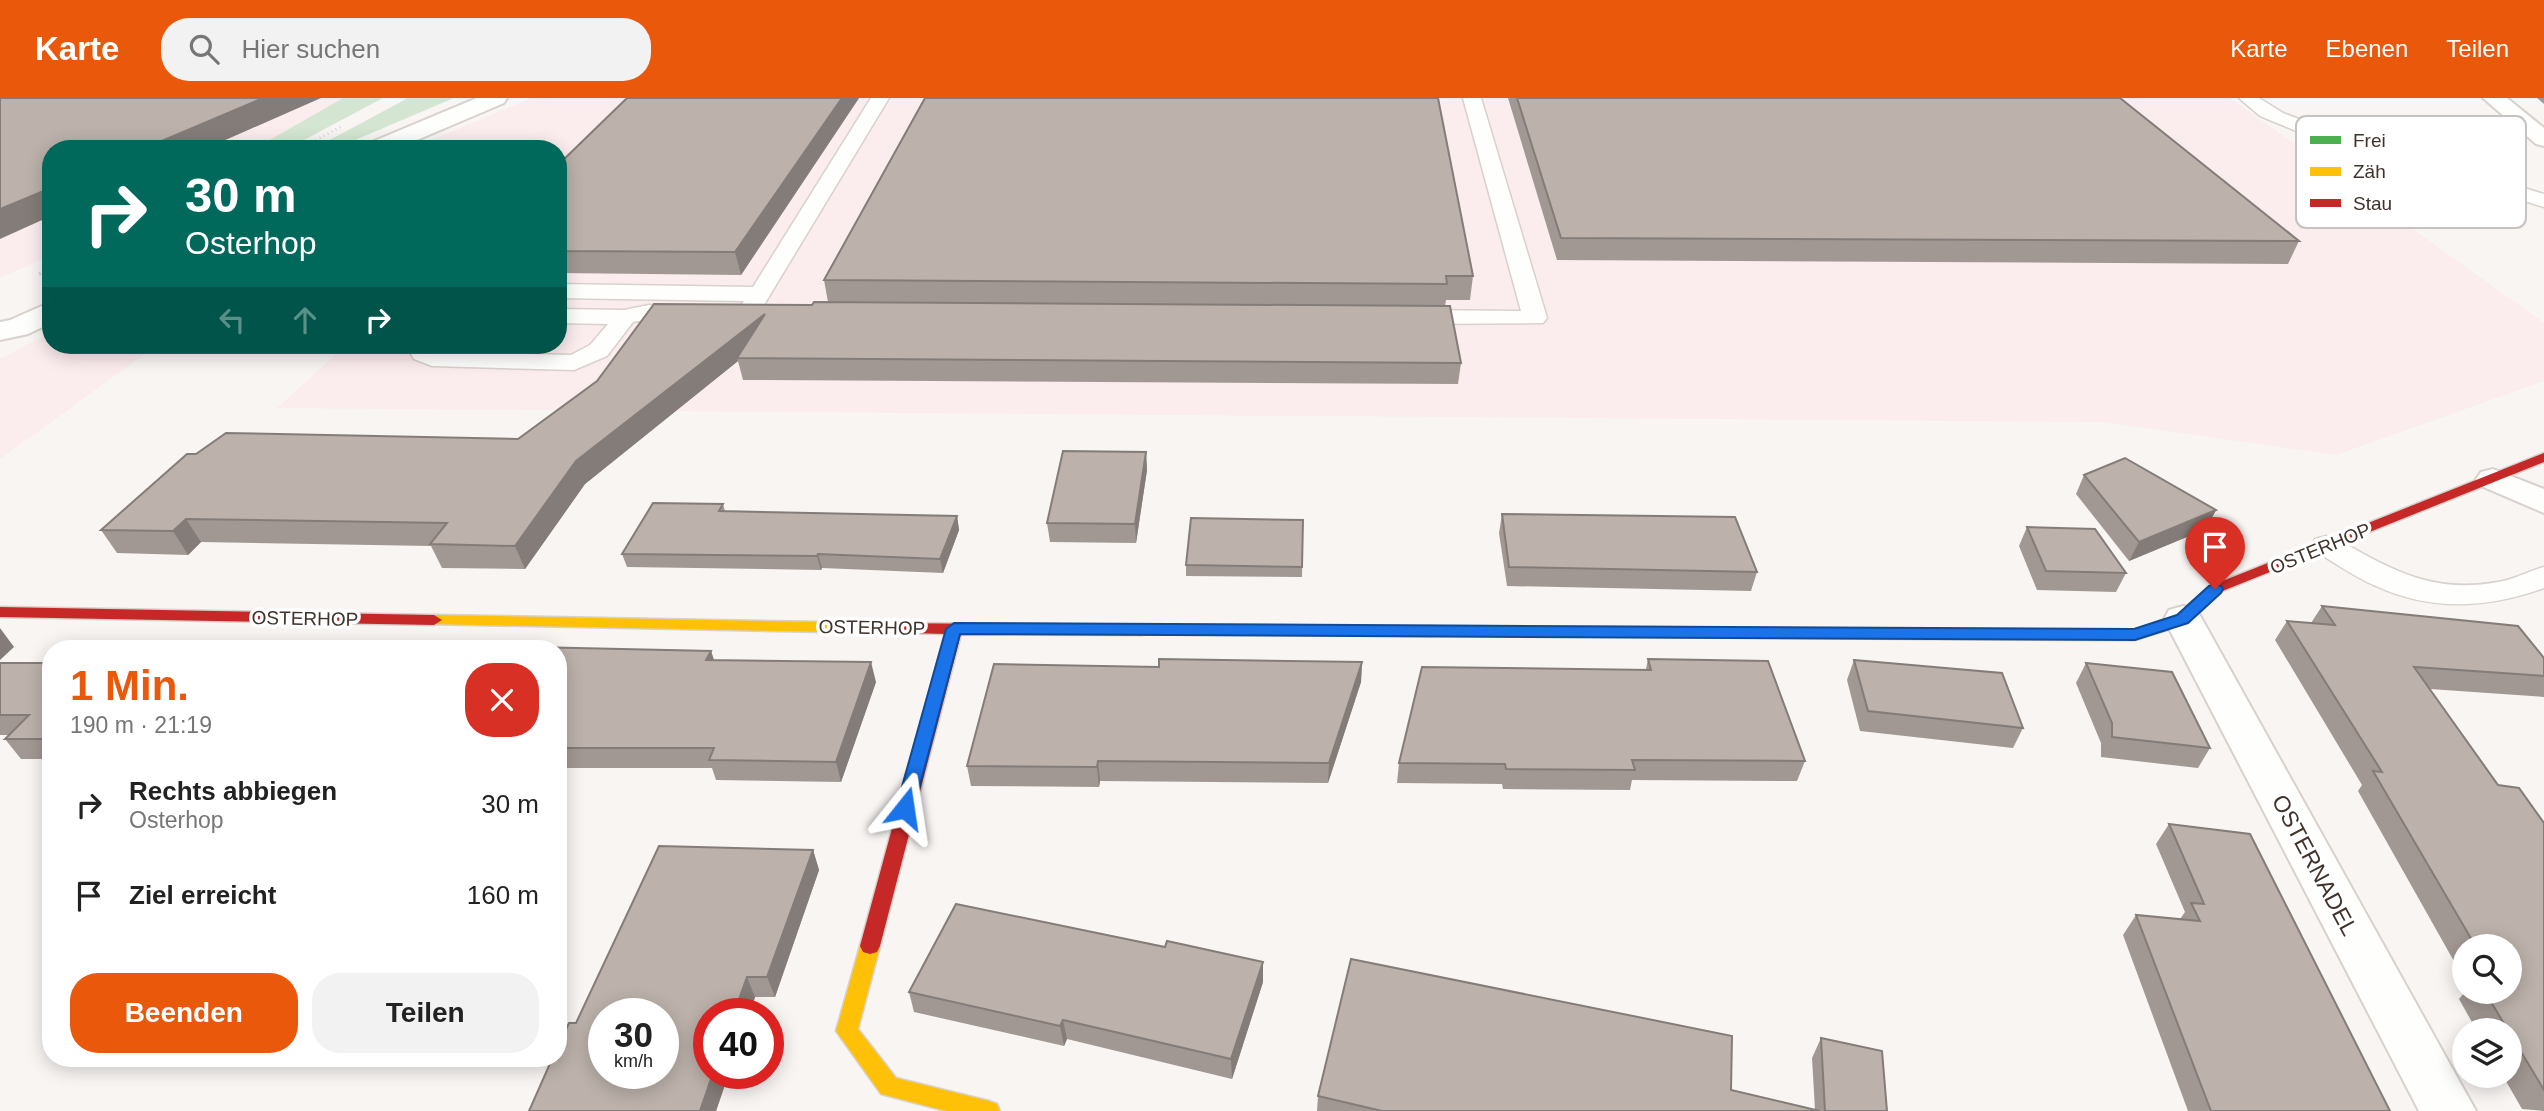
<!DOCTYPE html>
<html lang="de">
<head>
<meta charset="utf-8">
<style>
  :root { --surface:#fff; --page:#f2f2f2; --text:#222; --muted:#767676; --accent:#ea580c }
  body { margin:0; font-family:Arial,sans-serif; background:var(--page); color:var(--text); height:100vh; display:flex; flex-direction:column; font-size:26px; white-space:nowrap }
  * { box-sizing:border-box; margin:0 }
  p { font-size:23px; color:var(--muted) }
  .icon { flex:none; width:38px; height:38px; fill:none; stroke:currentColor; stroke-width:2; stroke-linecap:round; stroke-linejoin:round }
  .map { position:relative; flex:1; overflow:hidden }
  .details { position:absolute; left:42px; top:542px; width:525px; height:427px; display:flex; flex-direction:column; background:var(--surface); border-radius:28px; box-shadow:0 4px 18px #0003 }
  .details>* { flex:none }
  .top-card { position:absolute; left:42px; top:42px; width:525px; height:214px; border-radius:28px; box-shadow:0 4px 18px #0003; background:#00695c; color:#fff; overflow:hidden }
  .tools { position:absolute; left:2452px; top:836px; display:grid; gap:14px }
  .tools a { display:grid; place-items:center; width:70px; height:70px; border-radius:50%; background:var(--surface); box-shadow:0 4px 18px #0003; font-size:35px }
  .speed { position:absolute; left:588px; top:900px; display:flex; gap:14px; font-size:35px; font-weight:700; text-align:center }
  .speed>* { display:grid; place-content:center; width:91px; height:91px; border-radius:50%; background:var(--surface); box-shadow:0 4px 18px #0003; line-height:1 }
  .speed small { font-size:18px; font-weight:400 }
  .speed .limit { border:10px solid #d22; background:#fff; color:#111 }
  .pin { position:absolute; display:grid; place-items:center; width:60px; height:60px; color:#fff; margin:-72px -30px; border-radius:50% 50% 50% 0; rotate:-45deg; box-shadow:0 0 7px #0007 }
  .pin .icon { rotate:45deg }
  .me { position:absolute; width:77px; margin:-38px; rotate:15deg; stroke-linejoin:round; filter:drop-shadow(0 0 5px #0008) }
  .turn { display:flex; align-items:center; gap:24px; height:147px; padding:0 28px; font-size:32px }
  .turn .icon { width:91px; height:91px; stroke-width:2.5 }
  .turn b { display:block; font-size:49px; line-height:60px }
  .lanes { display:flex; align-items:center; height:66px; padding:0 28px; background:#0003; justify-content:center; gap:35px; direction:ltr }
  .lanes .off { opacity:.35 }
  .round { display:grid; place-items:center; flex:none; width:74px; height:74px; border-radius:28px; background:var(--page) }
  .head { display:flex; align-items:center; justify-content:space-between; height:119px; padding:0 28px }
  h1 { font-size:42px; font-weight:600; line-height:52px; color:var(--accent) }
  .action { display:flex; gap:14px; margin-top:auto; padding:14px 28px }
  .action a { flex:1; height:80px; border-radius:28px; background:var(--accent); color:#fff; font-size:28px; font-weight:600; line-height:80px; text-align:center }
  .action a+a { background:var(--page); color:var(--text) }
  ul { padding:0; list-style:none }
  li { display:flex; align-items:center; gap:21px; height:91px; padding:0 28px }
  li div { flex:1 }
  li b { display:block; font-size:26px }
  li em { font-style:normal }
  header { display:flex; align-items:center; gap:42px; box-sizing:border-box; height:98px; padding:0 35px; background:var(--accent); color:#fff }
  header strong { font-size:33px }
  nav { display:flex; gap:38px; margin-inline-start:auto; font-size:24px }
  .search { width:490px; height:63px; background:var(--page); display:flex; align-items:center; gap:18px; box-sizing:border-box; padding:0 24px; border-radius:28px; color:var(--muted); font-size:26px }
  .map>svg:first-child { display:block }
  .industrial { fill:#fbecee }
  .green { fill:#d4e6d1 }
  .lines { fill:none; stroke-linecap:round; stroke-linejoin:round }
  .lane-casing { stroke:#d8d1cc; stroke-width:3 }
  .street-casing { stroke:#d8d1cc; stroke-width:4 }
  .fast-casing { stroke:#d8d1cc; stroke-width:3 }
  .slow-casing { stroke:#d8d1cc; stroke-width:3 }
  .jam-casing { stroke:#d8d1cc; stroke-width:3 }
  .path-far1 { stroke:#d7d5d4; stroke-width:2.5; stroke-dasharray:1 3.5; stroke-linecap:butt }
  .path { stroke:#d7d5d4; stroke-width:3.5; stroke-dasharray:2 4.5; stroke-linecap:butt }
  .lane { fill:#fefefd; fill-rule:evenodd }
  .street { fill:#fefefd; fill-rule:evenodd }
  .fast { fill:#4caf50; fill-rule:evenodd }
  .slow { fill:#ffc107; fill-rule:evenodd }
  .jam { fill:#c62828; fill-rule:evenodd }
  .wall { fill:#a29893 }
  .shaded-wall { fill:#847c78 }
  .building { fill:#bcb1ab; stroke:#847c78; stroke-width:2; fill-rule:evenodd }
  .route { fill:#1a73e8; stroke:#114b97; stroke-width:2 }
  .labels { text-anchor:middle; stroke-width:7; stroke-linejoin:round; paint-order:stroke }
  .street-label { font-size:19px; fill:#40332c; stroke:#fff }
  .near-street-label { font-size:23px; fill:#40332c; stroke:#fff }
  .key { fill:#fff; stroke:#c6c2c0; stroke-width:2 }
  .key-label { font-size:19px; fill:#40332c }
</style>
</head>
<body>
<header>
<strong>Karte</strong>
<div class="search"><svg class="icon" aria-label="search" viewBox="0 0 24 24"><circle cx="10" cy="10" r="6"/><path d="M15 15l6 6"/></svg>Hier suchen</div>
<nav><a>Karte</a><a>Ebenen</a><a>Teilen</a></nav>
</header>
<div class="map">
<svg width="2544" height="1013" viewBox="0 0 2544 1013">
  <rect width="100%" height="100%" fill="#f8f5f3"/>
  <!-- industrial -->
  <g class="industrial">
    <path d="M0,0h343l-89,51h-203v106l-51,23z"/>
    <path d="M532,0h1698l314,225v58l-208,74 -233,-33 -1826,-14 69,-63h212v-196h-148z"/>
    <path d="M51,234v13h106l-157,114v-100z"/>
  </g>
  <!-- green -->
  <g class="green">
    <path d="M343,0h40l-96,51h-33z"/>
    <path d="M408,0h46l-120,51h-21z"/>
  </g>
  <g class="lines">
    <!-- lane casing -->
    <g class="lane-casing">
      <g id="lane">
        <path d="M871,0h18l-133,220h-16l-4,-5 8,-12 -186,-3v-14l195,3z"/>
        <path d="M1463,0h18l66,220 -4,5 -135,1 -8,-2 -4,-5 4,-5 8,-2 113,1z"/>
        <path d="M2239,0h20l24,15 24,9 237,72v13l-250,-77 -34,-14z"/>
        <path d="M649,207l51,2 4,5 -4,5c-22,5 -45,1 -67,5l-26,34 -33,14 -142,-4 -18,-7 -3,-5 2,-9h24v7l134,3 19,-10 18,-21 -50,-1v-14l66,1z"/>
        <path d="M2326,438l11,3c55,31 94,55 161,43 15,-2 31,-11 46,-15v21c-56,20 -112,24 -168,-2 -21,-9 -41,-23 -61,-35l-4,-6 4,-6z"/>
      </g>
    </g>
    <!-- street casing -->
    <g class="street-casing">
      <g id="street">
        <path d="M477,0h30l-3,5 -108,46h-33l4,-5z"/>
        <path d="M2483,0h24l37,30v18l-8,-2z"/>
        <path d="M51,204v21l-23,11 -28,6v-18l10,-2z"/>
        <path d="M2493,371l51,20v24l-63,-27 -5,-7 5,-7z"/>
        <path d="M2183,508l14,4 5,9 274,492h-57l-255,-492 5,-9z"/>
      </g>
    </g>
    <!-- fast casing -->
    <g class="fast-casing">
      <path id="fast" d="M1432,528l493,3 8,5 -8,5 -499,-4 -2,-4 2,-4z"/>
    </g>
    <!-- slow casing -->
    <g class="slow-casing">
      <g id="slow">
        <path d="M434,517l444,8 8,5 -8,5 -450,-9 -2,-4z"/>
        <path d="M1142,527l290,1 8,5 -8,5 -296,-2 -2,-4z"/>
        <path d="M870,840l7,2 3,6 -22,83 38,49 93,23 8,3 3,7h-54l-65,-17 -45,-63 24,-85 3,-6z"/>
      </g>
    </g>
    <!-- jam casing -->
    <g class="jam-casing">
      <g id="jam">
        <path d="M2544,355v9l-324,130 -31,31 -54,17 -210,-1 -8,-5 8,-5 209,1 43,-15 33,-29z"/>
        <path d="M0,509l434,8 8,5 -8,5 -434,-8z"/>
        <path d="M878,525l264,2 8,5 -8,5 -181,-1 -81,312 -3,6 -7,2 -7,-2 -3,-6 85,-312 -73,-2 -2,-4z"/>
      </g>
    </g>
    <!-- path-far1 -->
    <g class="path-far1">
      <path d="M300,51l42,-23"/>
      <path d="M45,173l6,-2"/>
    </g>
    <!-- path -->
    <path class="path" d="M39,176l10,-4"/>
    <!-- lane -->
    <use href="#lane" class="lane"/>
    <!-- street -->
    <use href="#street" class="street"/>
    <!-- fast -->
    <use href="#fast" class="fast"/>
    <!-- slow -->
    <use href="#slow" class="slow"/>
    <!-- jam -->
    <use href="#jam" class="jam"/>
  </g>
  <!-- wall -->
  <g class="wall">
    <path d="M859,0l-118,177 -183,-2v-108z"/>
    <path d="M1508,0h612l179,143 -11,23 -731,-4z"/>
    <path d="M2537,0h7v6z"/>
    <path d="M1473,178l-3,24h-24l-1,6 16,57 -3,21 -715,-4 -5,-19 -153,123 -60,85 -83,-1 -11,-22 -230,-4 -13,13 -71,-2 -16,-23 95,-76 322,-15 294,-134 16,-3 -4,-22z"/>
    <path d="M1146,354l1,18 -11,73 -86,-1 -3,-19z"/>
    <path d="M2084,377l132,35 -10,19 -77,32 -53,-67z"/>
    <path d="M723,406l2,7 232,5 2,14 -16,43 -121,-5 -1,2 -194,-3 -5,-13z"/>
    <path d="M1502,416l255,58 -6,19 -244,-5 -8,-53z"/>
    <path d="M1303,422l-1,57 -116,-1v-11z"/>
    <path d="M2027,429l99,46 -10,19 -79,-2 -18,-44z"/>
    <path d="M2322,508l222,52v39l-114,-8 68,96 46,38v288l-22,-2 -19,-33h7v-45h-33l-18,-32 6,-7h45v-45h-46v32l-106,-188 4,-6 -87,-145 12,-19 24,2z"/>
    <path d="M558,551l153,2 3,9 162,22 -35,100 -125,-2 -4,-12h-154z"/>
    <path d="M1648,561l157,102 -8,20 -165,-1 -2,10 -127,-1 -1,-5 -105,-1 2,-20 247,-94z"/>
    <path d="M1854,562l169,68 -10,20 -153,-17 -13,-51z"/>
    <path d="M1362,564l-1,20 -33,101 -228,-2 -1,6 -128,-1 -4,-20 192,-99z"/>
    <path d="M0,565h51v96h-30l-16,-20 4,-4h-9z"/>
    <path d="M2086,565l124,85 -12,20 -97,-11v-14l-25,-60z"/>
    <path d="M2169,726l221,287h-202l-65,-176 13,-20 44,4 5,-7 -29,-68z"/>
    <path d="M813,752l6,20 -44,127h-20l-39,114h-187l47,-88z"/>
    <path d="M1263,884l-31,97 -165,-40 -3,7 -150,-34 -5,-20z"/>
    <path d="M1821,940l66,73h-570l1,-15 413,-6 84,20 -3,-52z"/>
  </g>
  <!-- shaded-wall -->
  <g class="shaded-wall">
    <path d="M263,0h58l-116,51h-62z"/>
    <path d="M842,0h17l-118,177 -6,-23z"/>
    <path d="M51,90v28l-51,23v-30z"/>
    <path d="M765,216l-28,44 1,3 -153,123 -60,85 -10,-23 61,-85z"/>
    <path d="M1146,354l1,18 -11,73 -1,-19z"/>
    <path d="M2216,412l-10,19 -77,32 10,-19z"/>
    <path d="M957,418l2,14 -16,43 -3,-14z"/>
    <path d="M186,421l15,23 -13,13 -15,-24z"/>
    <path d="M818,456l4,14 -1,2 -4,-14z"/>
    <path d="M0,530l14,19 -14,13z"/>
    <path d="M711,553l6,19 -11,-10z"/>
    <path d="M871,564l5,20 -35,100 -5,-20z"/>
    <path d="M1362,564l-1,20 -33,101 1,-20z"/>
    <path d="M1098,663l2,20 -1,6 -2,-20z"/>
    <path d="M813,752l6,20 -44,127 -8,-20z"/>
    <path d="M1263,864v20l-31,97 -1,-20z"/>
    <path d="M747,879l8,20 -5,16h-16z"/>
    <path d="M1063,922l4,19 -3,7 -4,-20z"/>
    <path d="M713,975h16l-13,38h-16z"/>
  </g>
  <!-- building -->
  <g class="building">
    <path d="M0,0h263l-120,51h-92v39l-51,21z"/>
    <path d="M627,0h215l-107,154 -177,-1v-86z"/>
    <path d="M925,0h513l35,178h-27l1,8 -623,-4z"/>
    <path d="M1517,0h603l179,143 -738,-3z"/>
    <path d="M814,204l636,4 11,57 -724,-5 28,-44 -189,147 -61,85 -85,-2 17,-21 -261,-4 -13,12 -72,-1 86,-76h9l30,-21 292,6 79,-58 57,-77 158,1z"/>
    <path d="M1063,353l83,1 -11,72 -88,-1z"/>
    <path d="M2125,360l91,52 -77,32 -55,-67z"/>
    <path d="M653,405l70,1 -4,7 238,5 -17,43 -122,-5 -1,2 -195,-2z"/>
    <path d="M1502,416l233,3 22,55 -248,-5z"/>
    <path d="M1191,420l112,2 -1,47 -116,-2z"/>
    <path d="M2027,429l68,2 31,44 -80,-2z"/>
    <path d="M2322,508l196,20 26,32v18l-130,-9 84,118 21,3 25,35v267l-59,-98h25v-45h-34l-103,-176 9,1 -95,-151 48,4z"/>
    <path d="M104,543l159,2 3,-2 445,10 -5,9 165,2 -35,100 -127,-2 5,-12h-156v-99h-463z"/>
    <path d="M1159,561l203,3 -33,101 -231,-2 -1,6 -130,-1 27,-102 165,3z"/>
    <path d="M1648,561l120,2 37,100 -173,-1 3,10 -129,-1 -1,-5 -106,-1 23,-96 229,3z"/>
    <path d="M1854,562l148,13 21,55 -155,-17z"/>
    <path d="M0,565h51v76h-46l24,-24h-29z"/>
    <path d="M2086,565l86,9 38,76 -98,-11v-14z"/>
    <path d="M2169,726l81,10 140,277h-179l-75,-196 64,6 -9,-18 13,1z"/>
    <path d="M659,748l154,4 -46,127h-20l-13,36h-25v60h4l-13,38h-171l23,-52h6v-13l11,-23h7zM604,915h59v60h-59z"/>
    <path d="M956,806l209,43 2,-6 96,21 -32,97 -168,-39 -3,6 -151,-34z"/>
    <path d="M1351,861l381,77 -1,54 89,21h-438l-64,-15z"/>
    <path d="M1821,940l61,13 5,60h-62z"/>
  </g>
  <!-- route -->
  <path class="route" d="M2215,486l6,2 2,3 -2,4 -33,30 -53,17 -1175,-6 -46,174 -2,5h-14l-2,-5 50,-179 8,-6 1180,6 43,-14 32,-29z"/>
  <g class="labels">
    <!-- street labels -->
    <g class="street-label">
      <text transform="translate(2320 450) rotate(-22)" y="7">OSTERHOP</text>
      <text transform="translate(305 520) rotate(1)" y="7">OSTERHOP</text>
      <text transform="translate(872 529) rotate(1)" y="7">OSTERHOP</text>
    </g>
    <!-- near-street labels -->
    <g class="near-street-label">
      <text transform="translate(2315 767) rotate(62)" y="8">OSTERNADEL</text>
    </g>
  </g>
  <!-- legend -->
  <rect x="2296" y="18" width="230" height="112" rx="10" class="key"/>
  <rect x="2310" y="38" width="31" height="8" fill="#4caf50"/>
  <rect x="2310" y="69" width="31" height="9" fill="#ffc107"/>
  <rect x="2310" y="101" width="31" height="8" fill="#c62828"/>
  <g class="key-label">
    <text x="2353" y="49">Frei</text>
    <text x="2353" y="80">Zäh</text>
    <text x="2353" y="112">Stau</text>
  </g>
</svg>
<div class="tools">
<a><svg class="icon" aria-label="search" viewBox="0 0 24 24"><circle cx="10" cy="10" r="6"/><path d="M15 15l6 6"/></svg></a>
<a><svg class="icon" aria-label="layers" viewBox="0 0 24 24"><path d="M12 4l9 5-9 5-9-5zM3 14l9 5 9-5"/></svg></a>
</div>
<div class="speed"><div>30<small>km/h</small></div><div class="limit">40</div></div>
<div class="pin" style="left:2215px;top:491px;background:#d93025"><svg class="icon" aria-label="arrive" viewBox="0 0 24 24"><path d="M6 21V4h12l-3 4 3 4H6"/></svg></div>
<svg class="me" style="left:905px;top:710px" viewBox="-20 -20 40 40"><path d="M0-17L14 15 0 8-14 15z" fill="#1a73e8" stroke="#fff" stroke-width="4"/></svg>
<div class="top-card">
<div class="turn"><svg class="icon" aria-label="right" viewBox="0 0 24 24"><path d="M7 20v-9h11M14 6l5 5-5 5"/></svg><div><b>30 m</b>Osterhop</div></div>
<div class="lanes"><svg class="icon off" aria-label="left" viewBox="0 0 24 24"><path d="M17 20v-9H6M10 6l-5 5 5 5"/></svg><svg class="icon off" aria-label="ahead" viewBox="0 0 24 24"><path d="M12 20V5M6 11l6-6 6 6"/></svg><svg class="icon" aria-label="right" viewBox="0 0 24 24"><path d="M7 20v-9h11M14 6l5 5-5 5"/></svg></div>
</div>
<section class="details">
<div class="head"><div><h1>1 Min.</h1><p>190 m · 21:19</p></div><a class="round" style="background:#d93025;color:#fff"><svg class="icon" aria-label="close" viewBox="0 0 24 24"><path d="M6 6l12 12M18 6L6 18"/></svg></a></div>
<ul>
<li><svg class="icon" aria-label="right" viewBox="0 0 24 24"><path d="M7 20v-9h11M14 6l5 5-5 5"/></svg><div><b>Rechts abbiegen</b><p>Osterhop</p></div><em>30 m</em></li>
<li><svg class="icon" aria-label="arrive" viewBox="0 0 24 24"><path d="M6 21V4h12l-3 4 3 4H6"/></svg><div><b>Ziel erreicht</b></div><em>160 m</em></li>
</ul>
<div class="action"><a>Beenden</a><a>Teilen</a></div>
</section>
</div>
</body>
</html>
